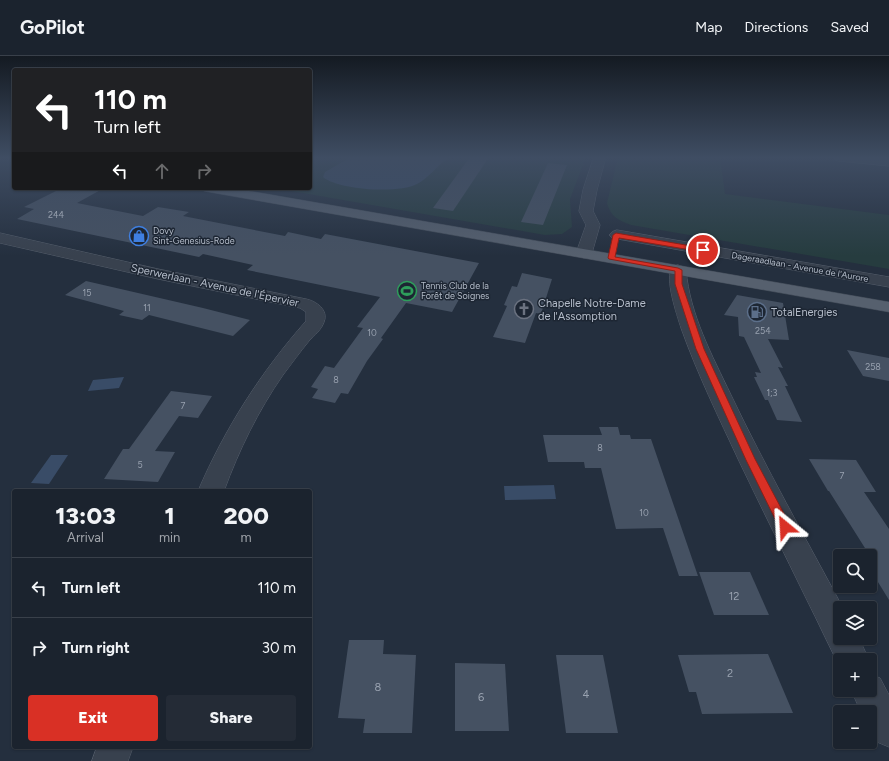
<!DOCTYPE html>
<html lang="en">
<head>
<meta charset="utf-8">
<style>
  :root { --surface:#1b232e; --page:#242b36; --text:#f1f3f6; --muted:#a0a4aa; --line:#39404a; --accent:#d93025 }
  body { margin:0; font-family:Figtree,sans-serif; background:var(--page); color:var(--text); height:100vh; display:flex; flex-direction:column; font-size:15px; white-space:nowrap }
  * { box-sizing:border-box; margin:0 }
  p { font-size:13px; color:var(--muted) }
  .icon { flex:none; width:22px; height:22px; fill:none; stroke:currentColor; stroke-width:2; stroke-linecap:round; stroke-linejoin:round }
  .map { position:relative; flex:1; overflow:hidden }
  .side { position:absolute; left:12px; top:433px; width:300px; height:260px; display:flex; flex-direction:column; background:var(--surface); border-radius:4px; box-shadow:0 1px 3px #0004,0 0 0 1px var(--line) }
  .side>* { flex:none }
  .top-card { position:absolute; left:12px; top:12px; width:300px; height:122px; border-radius:4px; box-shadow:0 1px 3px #0004,0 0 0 1px var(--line); background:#202124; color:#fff; overflow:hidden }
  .controls { position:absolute; left:833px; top:493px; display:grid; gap:8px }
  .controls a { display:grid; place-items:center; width:44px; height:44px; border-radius:4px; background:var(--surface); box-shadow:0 1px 3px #0004,0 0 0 1px var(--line); font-size:20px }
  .pin { position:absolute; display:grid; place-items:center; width:34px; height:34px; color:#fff; margin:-17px; border:2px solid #fff; border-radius:50%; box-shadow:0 1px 4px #0007 }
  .me { position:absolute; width:44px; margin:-22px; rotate:333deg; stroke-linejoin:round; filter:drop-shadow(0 0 3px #0008) }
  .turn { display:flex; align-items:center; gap:14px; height:84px; padding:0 16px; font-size:18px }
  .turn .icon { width:52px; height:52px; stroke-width:2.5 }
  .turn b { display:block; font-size:28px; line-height:34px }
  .lanes { display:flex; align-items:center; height:38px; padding:0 16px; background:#0003; justify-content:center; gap:20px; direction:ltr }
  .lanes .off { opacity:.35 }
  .eta { display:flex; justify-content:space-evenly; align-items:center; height:68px; text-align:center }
  .eta b { font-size:24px; font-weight:800; line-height:28px }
  .primary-button { display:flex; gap:8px; margin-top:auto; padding:8px 16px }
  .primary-button a { flex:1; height:46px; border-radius:4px; background:var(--accent); color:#fff; font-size:16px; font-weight:800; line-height:46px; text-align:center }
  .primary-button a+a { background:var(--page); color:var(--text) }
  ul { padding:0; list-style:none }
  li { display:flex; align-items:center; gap:12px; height:60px; padding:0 16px; border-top:1px solid var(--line) }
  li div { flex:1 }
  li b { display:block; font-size:15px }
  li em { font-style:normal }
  header { display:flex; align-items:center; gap:24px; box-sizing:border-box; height:56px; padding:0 20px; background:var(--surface); border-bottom:1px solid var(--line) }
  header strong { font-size:19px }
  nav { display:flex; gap:22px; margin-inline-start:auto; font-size:14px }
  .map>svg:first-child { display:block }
  .green { fill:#263c3f }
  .water { fill:#394c67 }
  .building { fill:#455162 }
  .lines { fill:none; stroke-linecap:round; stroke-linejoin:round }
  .minor-casing { stroke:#565f6c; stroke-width:1 }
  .major-casing { stroke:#414a57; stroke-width:1 }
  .minor { fill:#38414e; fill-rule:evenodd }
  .major { fill:#56606e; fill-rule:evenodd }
  .route { fill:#d93025; stroke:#8d1f18 }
  .labels { text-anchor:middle; stroke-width:3; stroke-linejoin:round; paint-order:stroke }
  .number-label { font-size:9px; fill:#98a1af }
  .far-poi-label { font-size:9px; fill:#b4bcc9; stroke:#1d2633; text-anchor:start }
  .far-street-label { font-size:9px; fill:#b4bcc9; stroke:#1d2633 }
  .street-label { font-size:11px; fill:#b4bcc9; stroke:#1d2633 }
  .poi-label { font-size:11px; fill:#b4bcc9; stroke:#1d2633; text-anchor:start }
  .near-number-label { font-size:11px; fill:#98a1af }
</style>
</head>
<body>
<header>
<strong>GoPilot</strong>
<nav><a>Map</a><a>Directions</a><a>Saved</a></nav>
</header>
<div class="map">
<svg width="889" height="705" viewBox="0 0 889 705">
  <rect width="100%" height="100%" fill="#242f3e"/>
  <!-- green -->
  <g class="green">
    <path d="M310,101h276l-16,42 2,28 -10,7 -17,1 -271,-47h36z"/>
    <path d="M618,101h102l5,37 164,21v54l-258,-44c-13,-5 -20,-8 -24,-22z"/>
  </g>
  <!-- water -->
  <g class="water">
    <path d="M351,101h99c-12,7 -21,21 -33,27 -18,10 -79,6 -94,-7l2,-5z"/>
    <path d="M124,321l-5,11 -31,3 5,-11z"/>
    <path d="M51,399h17l-19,29 -18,-1z"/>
    <path d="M554,429l2,14 -51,1 -1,-14z"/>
  </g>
  <!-- building -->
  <g class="building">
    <path d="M470,101h19l-36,54 -20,-3z"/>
    <path d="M548,107l19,2 -24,60 -22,-3z"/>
    <path d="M62,132h42l-27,15 66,13 15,-9 31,5 -6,4 102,20 3,-4 33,7 4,-5 154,29 -27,49 -46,-9 -25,35 2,1 -16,22 -19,33 -7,-1 -6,10 -23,-5 6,-9 -7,-2 14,-21 9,2 29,-40 -6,-1 23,-30 -133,-27 6,-5 -50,-11 -4,3 -182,-38 17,-10 -10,-2z"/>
    <path d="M522,217l30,6 -11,35 -5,-1 -11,30 -32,-6 14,-31 -3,-1 8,-19 5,1z"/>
    <path d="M86,225l117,27 47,12 -17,16 -84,-21 -7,5 -23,-5 5,-4 -59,-16z"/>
    <path d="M737,239l46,8 6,37 -21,-1 15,29 -5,-1 10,19h-3l17,36 -25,-2 -9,-20h-3l-11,-23h3l-2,-5 6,1 -17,-36 -5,-1 -1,-19 -14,-2z"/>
    <path d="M847,294l42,8v23l-26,-5z"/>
    <path d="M171,335l41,5 -14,22 -19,-2 -24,35 20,1 -17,30 -54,-3 19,-30h6z"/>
    <path d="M599,371h19l2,8h10l1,4h20l47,137h-19l-16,-48 -47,1 -15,-61h-16l-1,-6h-36l-5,-27h59z"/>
    <path d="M809,403l47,1 20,32h-12l25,37v71l-19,-31v-13l-41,-65h-1z"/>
    <path d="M699,516h51l19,43h-55z"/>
    <path d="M349,584h35l-1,14 33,1 -4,78h-49l2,-14 -27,-1z"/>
    <path d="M768,598l25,59 -91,1 -6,-22h-7l-11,-37z"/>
    <path d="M556,599h47l15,78h-52z"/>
    <path d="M455,607l50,1 4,67h-54z"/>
  </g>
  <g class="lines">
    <!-- minor casing -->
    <g class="minor-casing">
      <g id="minor">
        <path d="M594,101h12l-9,33 -4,21 7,14 -8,28 -2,3 -6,2 -6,-2 -2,-3 10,-28 -7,-14 4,-21z"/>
        <path d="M833,101l56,1v8l-50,-5 -4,-1z"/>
        <path d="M617,174l272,47v10l-277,-49 -3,-3 3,-3z"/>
        <path d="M0,177l158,36 148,30c10,2 23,11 18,23 -2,7 -10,14 -15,19 -9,11 -17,22 -26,34 -25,36 -44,75 -59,116h-26c27,-63 63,-119 108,-170v-9l-6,-4 -142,-29 -158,-36z"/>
        <path d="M678,209l6,2 2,3c4,45 26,85 45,125 35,73 74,142 112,213h-3v30h19l10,22h-29v8c-33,-69 -68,-138 -101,-207 -20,-43 -42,-88 -58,-133 -4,-13 -17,-50 -9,-61z"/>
        <path d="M870,618l10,4 9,17v52l-12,-5 -7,-13v-17h-9l-10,-22h19z"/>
        <path d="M97,691h36l-5,14h-36z"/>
      </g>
    </g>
    <!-- major casing -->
    <g class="major-casing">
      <path id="major" d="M202,132h30l657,114v10l-680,-120 -5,-1z"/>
    </g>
    <!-- minor -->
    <use href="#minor" class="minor"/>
    <!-- major -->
    <use href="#major" class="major"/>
  </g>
  <!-- sky -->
  <linearGradient id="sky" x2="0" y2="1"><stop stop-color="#141a22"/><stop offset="0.51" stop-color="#3f4d63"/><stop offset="1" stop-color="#3f4d63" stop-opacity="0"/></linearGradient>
  <rect width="889" height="200" fill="url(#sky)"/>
  <!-- route -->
  <path class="route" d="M616,177l87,15 3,2 -3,2 -84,-14 -4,19 63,11 4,2v14l22,65 51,110 34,64 2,4 -2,4 -4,1 -4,-1 -35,-71 -50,-111 -21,-65v-13l-66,-12 -1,-1 5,-23z"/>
  <!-- icons -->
  <defs>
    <g id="shop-ring" transform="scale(1)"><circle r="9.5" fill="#1d2633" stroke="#3f7fe0" stroke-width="1.5"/><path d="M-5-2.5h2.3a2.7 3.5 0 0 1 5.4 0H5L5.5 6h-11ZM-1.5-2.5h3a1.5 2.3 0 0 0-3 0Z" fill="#3f7fe0"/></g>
    <g id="stadium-ring" transform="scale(1)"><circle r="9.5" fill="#1d2633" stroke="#2e9e5b" stroke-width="1.5"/><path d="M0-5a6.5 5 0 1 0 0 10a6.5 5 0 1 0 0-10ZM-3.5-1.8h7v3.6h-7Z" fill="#2e9e5b"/></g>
    <g id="church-ring" transform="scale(1)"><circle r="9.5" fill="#1d2633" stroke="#6b7280" stroke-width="1.5"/><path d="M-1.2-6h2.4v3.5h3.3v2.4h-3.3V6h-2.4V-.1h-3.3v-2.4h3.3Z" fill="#6b7280"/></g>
    <g id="fuel-ring" transform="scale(1)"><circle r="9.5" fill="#1d2633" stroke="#5c6f8a" stroke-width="1.5"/><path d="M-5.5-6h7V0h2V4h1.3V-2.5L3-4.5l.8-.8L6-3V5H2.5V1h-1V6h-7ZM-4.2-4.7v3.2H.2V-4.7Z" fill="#5c6f8a"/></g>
  </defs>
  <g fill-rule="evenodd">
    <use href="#shop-ring" x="139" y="180"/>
    <use href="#stadium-ring" x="407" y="235"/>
    <use href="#church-ring" x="524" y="253"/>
    <use href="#fuel-ring" x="757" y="256"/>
  </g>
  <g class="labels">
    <!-- number labels -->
    <g class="number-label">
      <text x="56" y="162">244</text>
      <text x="87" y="240">15</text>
      <text x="147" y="255">11</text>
      <text x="763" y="278">254</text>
      <text x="372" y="280">10</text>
      <text x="873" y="314">258</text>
      <text x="336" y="327">8</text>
      <text x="772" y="340">1;3</text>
      <text x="183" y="353">7</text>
      <text x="600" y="395">8</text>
      <text x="140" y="412">5</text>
      <text x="842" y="423">7</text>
      <text x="644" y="460">10</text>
    </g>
    <!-- far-poi labels -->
    <g class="far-poi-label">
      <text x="153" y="178">Dovy<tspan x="153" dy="10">Sint-Genesius-Rode</tspan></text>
      <text x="421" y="233">Tennis Club de la<tspan x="421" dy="10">Forêt de Soignes</tspan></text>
    </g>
    <!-- far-street labels -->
    <g class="far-street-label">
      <text transform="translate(800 211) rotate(10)" y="3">Dageraadlaan - Avenue de l'Aurore</text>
    </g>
    <!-- street labels -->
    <g class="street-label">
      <text transform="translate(215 229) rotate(12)" y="4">Sperwerlaan - Avenue de l'Épervier</text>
    </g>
    <!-- poi labels -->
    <g class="poi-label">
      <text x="538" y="251">Chapelle Notre-Dame<tspan x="538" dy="13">de l'Assomption</tspan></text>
      <text x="771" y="260">TotalEnergies</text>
    </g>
    <!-- near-number labels -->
    <g class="near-number-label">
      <text x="734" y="544">12</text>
      <text x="730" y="621">2</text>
      <text x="378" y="635">8</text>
      <text x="586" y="642">4</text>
      <text x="481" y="645">6</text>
    </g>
  </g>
</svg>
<div class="controls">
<a><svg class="icon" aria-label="search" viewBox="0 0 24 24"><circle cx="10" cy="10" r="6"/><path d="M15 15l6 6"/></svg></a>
<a><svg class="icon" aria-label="layers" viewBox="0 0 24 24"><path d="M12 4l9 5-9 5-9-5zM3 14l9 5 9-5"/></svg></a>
<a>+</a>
<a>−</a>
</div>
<div class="pin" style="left:703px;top:194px;background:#d93025"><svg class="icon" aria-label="arrive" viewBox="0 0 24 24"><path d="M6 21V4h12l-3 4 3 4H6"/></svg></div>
<svg class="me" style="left:785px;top:471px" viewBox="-20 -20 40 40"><path d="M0-17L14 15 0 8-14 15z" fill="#d93025" stroke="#fff" stroke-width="4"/></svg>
<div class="top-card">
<div class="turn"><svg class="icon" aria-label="left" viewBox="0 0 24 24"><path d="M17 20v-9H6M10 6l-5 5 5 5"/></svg><div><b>110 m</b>Turn left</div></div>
<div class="lanes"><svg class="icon" aria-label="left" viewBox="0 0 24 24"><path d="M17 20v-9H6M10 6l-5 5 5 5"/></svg><svg class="icon off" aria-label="ahead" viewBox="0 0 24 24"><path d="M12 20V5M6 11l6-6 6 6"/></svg><svg class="icon off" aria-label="right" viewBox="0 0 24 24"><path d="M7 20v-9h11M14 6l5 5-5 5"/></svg></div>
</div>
<section class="side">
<div class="eta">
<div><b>13:03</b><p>Arrival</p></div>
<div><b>1</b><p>min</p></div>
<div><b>200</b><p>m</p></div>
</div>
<ul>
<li><svg class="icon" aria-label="left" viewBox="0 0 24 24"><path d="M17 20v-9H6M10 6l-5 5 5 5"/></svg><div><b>Turn left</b></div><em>110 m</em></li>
<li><svg class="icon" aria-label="right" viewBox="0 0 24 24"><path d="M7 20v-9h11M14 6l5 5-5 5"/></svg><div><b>Turn right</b></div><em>30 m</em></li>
</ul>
<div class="primary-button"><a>Exit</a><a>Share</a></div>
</section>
</div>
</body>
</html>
